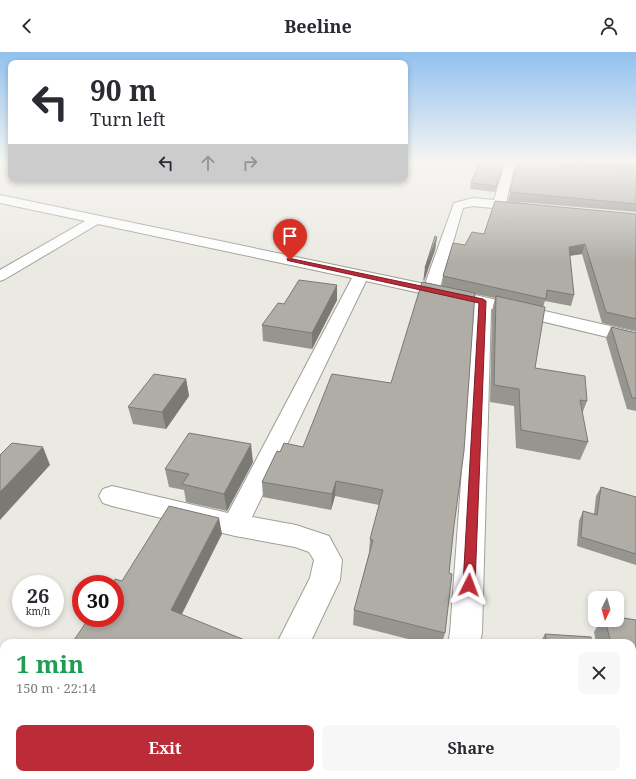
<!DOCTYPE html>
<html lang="en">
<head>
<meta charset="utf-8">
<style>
  :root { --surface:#fff; --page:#f7f7f7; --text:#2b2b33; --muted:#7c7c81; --accent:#bc2c38 }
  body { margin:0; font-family:"Noto Serif",serif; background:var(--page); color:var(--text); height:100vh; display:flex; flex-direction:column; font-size:15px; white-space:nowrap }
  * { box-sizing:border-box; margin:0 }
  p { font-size:13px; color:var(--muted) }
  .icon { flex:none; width:22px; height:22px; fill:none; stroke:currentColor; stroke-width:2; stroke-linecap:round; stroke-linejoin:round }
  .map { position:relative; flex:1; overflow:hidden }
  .sheet { position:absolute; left:0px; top:587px; width:636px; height:140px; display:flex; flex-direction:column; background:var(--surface); border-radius:12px 12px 0 0; box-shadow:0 2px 6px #0003 }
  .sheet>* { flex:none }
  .top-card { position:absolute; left:8px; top:8px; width:400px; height:122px; border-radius:8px; box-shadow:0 2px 6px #0003; background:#fff; color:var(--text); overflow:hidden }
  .needle { width:26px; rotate:185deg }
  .fabs { position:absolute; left:588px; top:539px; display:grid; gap:8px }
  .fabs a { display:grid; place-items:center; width:36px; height:36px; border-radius:8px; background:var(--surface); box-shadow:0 2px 6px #0003; font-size:20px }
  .speed { position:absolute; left:12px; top:523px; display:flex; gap:8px; font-size:20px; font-weight:700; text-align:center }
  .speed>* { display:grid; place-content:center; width:52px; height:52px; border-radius:50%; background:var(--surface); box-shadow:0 2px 6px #0003; line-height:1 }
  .speed small { font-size:10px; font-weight:400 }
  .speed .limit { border:6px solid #d22; background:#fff; color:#111 }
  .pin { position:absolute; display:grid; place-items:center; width:34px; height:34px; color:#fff; margin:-41px -17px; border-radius:50% 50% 50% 0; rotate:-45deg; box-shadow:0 0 4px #0007 }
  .pin .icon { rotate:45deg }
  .me { position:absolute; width:44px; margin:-22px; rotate:3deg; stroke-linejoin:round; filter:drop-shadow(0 0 3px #0008) }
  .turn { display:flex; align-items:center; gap:14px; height:84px; padding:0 16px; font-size:18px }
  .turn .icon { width:52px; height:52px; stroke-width:2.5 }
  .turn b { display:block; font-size:28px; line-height:34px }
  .lanes { display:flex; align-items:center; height:38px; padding:0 16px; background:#0003; justify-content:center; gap:20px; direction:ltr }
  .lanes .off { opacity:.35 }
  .round { display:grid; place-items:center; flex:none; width:42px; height:42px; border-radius:8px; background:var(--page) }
  .head { display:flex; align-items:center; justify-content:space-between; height:68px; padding:0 16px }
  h1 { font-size:24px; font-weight:700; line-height:30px; color:#1e9e55 }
  .button { display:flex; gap:8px; margin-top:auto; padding:8px 16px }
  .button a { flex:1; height:46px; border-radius:8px; background:var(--accent); color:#fff; font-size:16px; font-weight:700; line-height:46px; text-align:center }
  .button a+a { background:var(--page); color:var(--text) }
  header { display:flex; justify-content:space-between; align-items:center; height:52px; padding:0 16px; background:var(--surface); font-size:18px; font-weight:700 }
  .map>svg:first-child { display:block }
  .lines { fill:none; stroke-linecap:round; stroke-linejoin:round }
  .street-casing { stroke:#9f9e97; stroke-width:2 }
  .street { fill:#fff; fill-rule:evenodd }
  .wall { fill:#96958f }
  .shaded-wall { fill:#7a7974 }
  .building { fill:#afada6; stroke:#7a7974 }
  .route { fill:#bc2c38; stroke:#7a1d24 }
</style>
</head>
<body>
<header><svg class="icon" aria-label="back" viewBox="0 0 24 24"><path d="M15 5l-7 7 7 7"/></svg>Beeline<svg class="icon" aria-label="person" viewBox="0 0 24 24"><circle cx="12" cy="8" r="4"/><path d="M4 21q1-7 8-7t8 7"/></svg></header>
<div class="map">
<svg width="636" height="727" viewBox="0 0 636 727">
  <rect width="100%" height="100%" fill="#eae9e2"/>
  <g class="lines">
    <!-- street casing -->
    <g class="street-casing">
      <g id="street">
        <path d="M473,109h42v1l30,3 5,3 -5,3 -31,-3 -8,34 21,2 2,3 -2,3 -4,1 -50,-5 -10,2 -23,79 196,45v12l-145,-35 -9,324 -2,10h-32l2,-10 24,-328 -108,-24 -114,236 44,8 33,11 13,24 -2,20 -30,63h-33l33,-65 4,-18 -5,-8 -14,-5 -60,-11 -123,-30 -9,-3 -4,-7 4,-7 9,-3 116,27 124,-235 -254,-54 -93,55 -5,2v-11l85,-49 -85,-18v-8l425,89 29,-81 19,-5 21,2 10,-33 -27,-2 -4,-1z"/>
        <path d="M208,723h39l-1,4h-40z"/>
      </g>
    </g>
    <!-- street -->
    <use href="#street" class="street"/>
  </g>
  <!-- wall -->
  <g class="wall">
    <path d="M516,109h120v11l-120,-10z"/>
    <path d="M517,111l119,10v39l-128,-11z"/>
    <path d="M502,117l-7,23 -25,-3 1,-6z"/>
    <path d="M636,162v117l-34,-8 -20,-69 -12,2 4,39 -3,11 -26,-5 -2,6 -8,61 52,33 -5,13 6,28 -8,18 -64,-12 -2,-42 -24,-4 2,-91 3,-13 -20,-4 -26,279 -4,60 -3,10h-18l-71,-18 1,-15 15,-57 1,-14 9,-34 -44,-9 -4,14 -68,-13 -1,-15 18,-30 23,-5 88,-64 33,-101 1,-14 12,-31 -2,13 -11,32 18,4 1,-10 22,-31 19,-11z"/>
    <path d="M337,248l-25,49 -49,-8 -1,-16 22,-21z"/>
    <path d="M611,275l25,6v78l-9,-2 -21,-71z"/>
    <path d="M186,327l3,17 -23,33 -33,-5 -5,-17z"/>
    <path d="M253,410l-26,49 -41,-9 -2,-12 -15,-3 -4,-18z"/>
    <path d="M601,435l35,10v68l-59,-19 2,-25 4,-10 11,3 2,-18z"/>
    <path d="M601,568h35v54h-4v-31h-36l-2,-11z"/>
    <path d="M545,582l47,9h-52z"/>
    <path d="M4,661v61l-4,-1v-57z"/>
    <path d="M7,723h190l-2,4h-176z"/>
  </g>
  <!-- shaded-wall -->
  <g class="shaded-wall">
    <path d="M503,112l-1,5 -7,23 1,-6z"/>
    <path d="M437,185l-2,13 -12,32 2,-14z"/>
    <path d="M585,192l-3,10 -16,2 3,-9z"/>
    <path d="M337,233v15l-25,49v-16z"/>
    <path d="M186,327l3,17 -23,33 -4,-17z"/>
    <path d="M251,392l2,18 -26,49 -3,-17z"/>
    <path d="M43,395l7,18 -50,55v-28z"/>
    <path d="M336,429l-1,15 -4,14 1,-16z"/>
    <path d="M219,466l3,16 -46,92 -5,-16z"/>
    <path d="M185,723h12l-2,4h-12z"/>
  </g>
  <!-- building -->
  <g class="building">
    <path d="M480,109l23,3 -7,22 -25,-3z"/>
    <path d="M596,109h40v4z"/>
    <path d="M517,111l119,10v31l-126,-12z"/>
    <path d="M495,149l141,13v105l-30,-7 -21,-68 -16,3 5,48 -27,-5 -1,9 -103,-23 10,-33 12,2 7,-13 12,2z"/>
    <path d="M435,184l2,1 -12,31z"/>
    <path d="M299,228l38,5 -25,48 -50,-8 16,-22 6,1z"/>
    <path d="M422,230l53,11 -11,158 -10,75 -5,47 3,1 -7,59 -91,-23 19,-70 -3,-1 13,-49 -47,-9 -4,13 -70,-12 15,-31 3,1 4,-9 19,4 29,-73 59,9z"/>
    <path d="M496,244l49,11 -10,61 50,8 2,25 -7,-1 8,42 -67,-12 -2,-41 -25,-4z"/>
    <path d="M611,275l25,6v65h-4z"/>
    <path d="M154,322l32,5 -24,33 -34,-5z"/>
    <path d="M189,381l62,11 -27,50 -42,-10 7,-10 -24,-5z"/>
    <path d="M12,391l31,4 -43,45v-37z"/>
    <path d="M601,435l35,10v57l-55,-17 2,-26 14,4z"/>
    <path d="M169,454l50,12 -48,92 81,33h-180l17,-25h26v-34h-3l3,-5 7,2z"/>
    <path d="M617,565l19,3v36l-4,-1v-12h-21l-6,-23h12z"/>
    <path d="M545,582l46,3 1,6h-45z"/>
    <path d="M2,660l2,1v52l-4,-1v-48z"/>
    <path d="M33,723h152l-2,4h-138z"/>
    <path d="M258,723h193v4h-195z"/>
  </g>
  <!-- sky -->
  <linearGradient id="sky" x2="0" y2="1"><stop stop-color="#91c1ef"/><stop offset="0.52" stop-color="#f6f5f2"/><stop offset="1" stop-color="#f6f5f2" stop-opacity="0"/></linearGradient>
  <rect width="636" height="211" fill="url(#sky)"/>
  <!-- route -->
  <path class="route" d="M288,206l195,41 3,2 -11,284 -2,4 -4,2 -5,-2 -1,-4 16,-282 -189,-42 -3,-1z"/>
</svg>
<div class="fabs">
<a><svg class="needle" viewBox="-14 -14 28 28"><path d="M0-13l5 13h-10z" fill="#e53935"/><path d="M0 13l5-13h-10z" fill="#7c7c81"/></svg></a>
</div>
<div class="speed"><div>26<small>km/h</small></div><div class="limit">30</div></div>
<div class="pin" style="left:290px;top:208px;background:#d93025"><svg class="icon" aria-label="arrive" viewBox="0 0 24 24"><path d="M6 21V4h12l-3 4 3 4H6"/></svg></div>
<svg class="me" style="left:469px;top:533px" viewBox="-20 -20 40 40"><path d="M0-17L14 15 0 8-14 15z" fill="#bc2c38" stroke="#fff" stroke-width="4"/></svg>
<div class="top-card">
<div class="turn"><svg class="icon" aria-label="left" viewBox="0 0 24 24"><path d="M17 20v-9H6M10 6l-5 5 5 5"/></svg><div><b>90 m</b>Turn left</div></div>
<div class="lanes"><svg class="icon" aria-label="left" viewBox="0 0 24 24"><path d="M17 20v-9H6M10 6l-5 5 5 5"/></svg><svg class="icon off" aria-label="ahead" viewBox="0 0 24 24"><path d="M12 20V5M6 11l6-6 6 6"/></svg><svg class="icon off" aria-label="right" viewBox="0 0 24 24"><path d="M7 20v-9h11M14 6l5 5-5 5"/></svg></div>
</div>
<section class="sheet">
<div class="head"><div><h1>1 min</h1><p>150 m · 22:14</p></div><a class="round"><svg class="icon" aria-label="close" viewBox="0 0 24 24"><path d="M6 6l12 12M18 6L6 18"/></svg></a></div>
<div class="button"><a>Exit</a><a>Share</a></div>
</section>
</div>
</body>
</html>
